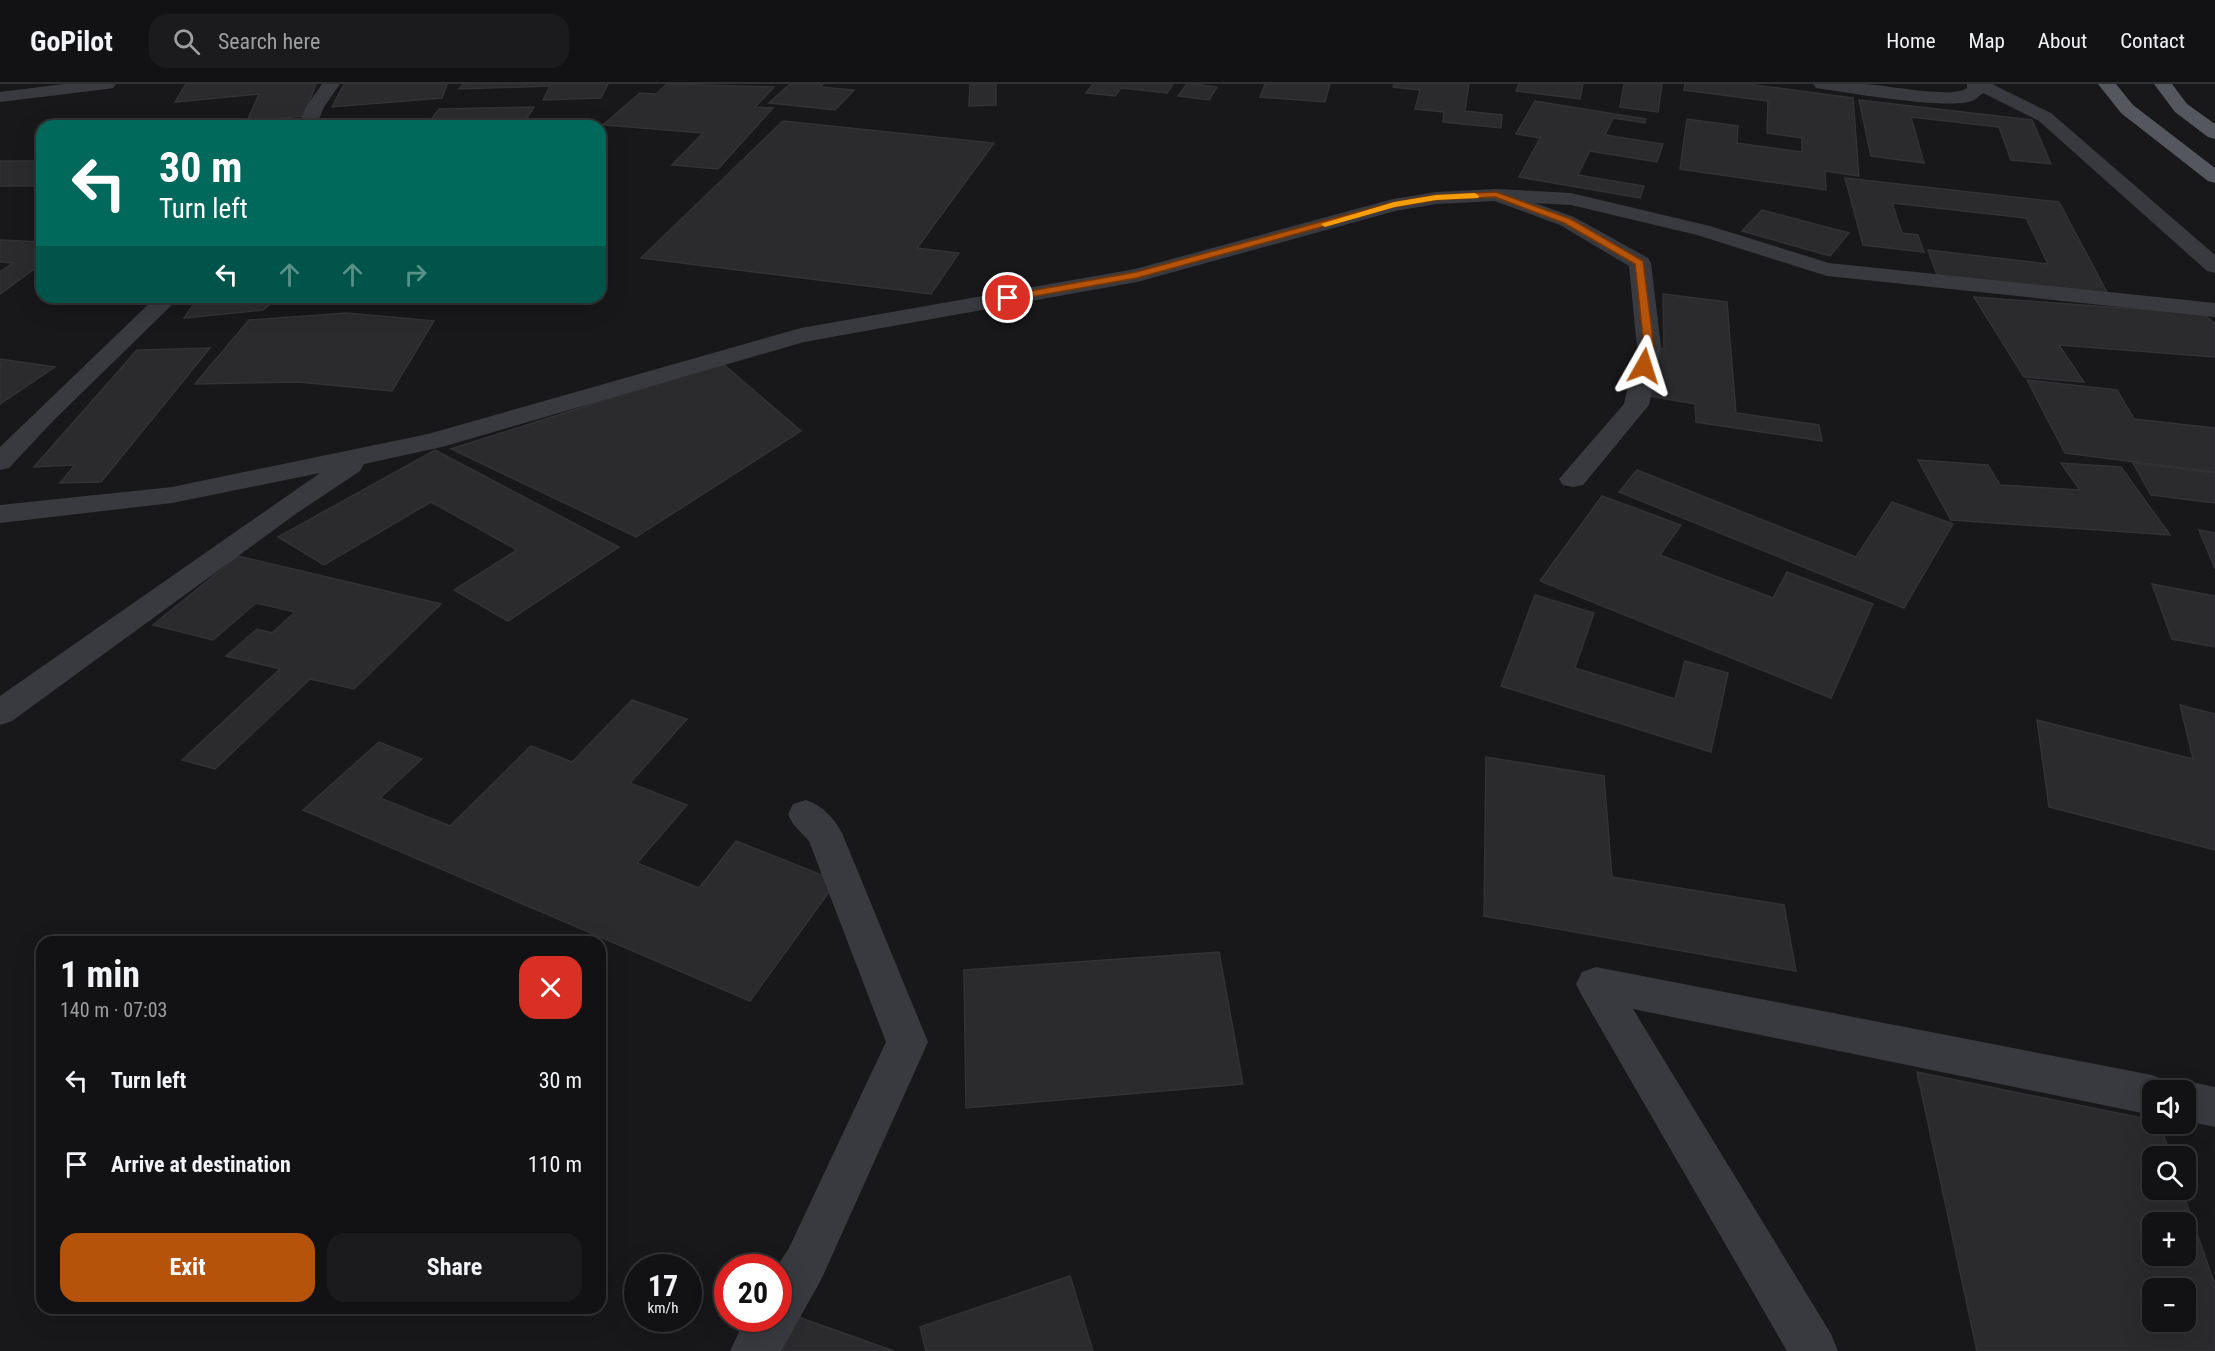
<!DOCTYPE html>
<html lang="en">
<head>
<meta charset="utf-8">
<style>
  :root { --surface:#121214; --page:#1b1b1d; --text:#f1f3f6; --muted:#9c9ea0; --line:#313234; --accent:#b45309 }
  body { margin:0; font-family:"Roboto Condensed",sans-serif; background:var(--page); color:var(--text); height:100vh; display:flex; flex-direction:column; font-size:22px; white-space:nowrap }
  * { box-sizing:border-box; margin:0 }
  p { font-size:20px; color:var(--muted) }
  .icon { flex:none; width:33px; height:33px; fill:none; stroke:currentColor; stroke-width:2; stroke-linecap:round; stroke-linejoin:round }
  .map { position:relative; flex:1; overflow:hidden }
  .details { position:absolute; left:36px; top:852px; width:570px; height:378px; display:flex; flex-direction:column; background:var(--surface); border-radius:18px; box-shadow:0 6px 24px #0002,0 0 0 2px var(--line) }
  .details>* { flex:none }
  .top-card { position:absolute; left:36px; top:36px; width:570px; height:183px; border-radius:18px; box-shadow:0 6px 24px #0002,0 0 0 2px var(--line); background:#00695c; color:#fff; overflow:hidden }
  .buttons { position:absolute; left:2142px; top:996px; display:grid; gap:12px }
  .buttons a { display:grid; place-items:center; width:54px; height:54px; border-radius:12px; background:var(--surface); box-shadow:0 6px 24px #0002,0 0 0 2px var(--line); font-size:30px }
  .speed { position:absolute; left:624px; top:1170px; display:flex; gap:12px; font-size:30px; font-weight:700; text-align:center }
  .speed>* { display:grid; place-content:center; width:78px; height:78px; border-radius:50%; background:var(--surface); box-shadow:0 6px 24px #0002,0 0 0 2px var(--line); line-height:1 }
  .speed small { font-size:15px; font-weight:400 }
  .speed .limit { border:9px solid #d22; background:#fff; color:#111 }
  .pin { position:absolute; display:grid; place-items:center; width:51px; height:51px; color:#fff; margin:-26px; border:3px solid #fff; border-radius:50%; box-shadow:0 2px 6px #0007 }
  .me { position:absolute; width:66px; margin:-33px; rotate:6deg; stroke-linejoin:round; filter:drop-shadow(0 0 4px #0008) }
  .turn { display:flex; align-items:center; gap:21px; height:126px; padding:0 24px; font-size:27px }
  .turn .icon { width:78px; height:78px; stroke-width:2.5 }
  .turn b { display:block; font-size:42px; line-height:51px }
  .lanes { display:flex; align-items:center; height:57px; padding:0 24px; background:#0003; justify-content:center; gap:30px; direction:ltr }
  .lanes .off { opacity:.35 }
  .round { display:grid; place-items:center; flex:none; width:63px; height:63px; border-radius:18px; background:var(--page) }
  .overview { display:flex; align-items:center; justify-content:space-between; height:102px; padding:0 24px }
  h1 { font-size:36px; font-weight:700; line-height:45px }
  .button { display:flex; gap:12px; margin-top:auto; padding:12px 24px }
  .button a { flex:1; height:69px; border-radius:18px; background:var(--accent); color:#fff; font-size:24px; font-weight:700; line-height:69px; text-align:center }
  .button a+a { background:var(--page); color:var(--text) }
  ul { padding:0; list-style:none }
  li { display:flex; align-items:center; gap:18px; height:84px; padding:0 24px }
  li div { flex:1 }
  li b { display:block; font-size:22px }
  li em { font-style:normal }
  header { display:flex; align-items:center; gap:36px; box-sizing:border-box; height:84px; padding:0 30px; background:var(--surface); border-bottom:2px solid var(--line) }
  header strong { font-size:28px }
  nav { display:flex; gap:33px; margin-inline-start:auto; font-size:21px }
  .search { width:420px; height:54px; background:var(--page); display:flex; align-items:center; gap:15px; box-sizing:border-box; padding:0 21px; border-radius:18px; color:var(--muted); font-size:22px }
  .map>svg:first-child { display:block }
  .building { fill:#2b2b2e; stroke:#323236; stroke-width:1.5; fill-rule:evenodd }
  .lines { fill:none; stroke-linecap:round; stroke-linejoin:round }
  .service { fill:#393a3f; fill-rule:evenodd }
  .minor { fill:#393a3f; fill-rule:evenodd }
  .primary { fill:#55575e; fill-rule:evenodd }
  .route { fill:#b45309; stroke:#753606; stroke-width:1.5 }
  .slow { fill:#f59e0b }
</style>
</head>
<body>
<header>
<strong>GoPilot</strong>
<div class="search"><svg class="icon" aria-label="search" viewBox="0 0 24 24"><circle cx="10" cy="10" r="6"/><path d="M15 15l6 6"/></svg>Search here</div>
<nav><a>Home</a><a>Map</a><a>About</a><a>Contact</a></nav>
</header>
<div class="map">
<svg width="2215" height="1267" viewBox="0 0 2215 1267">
  <rect width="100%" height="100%" fill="#18181a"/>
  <!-- building -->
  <g class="building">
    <path d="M186,0h130l-12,32 -57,5 12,-27 -84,8z"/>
    <path d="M344,0h103l-5,14 -110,9z"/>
    <path d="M463,0h145l-7,14 -58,2 7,-14 -91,3z"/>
    <path d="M667,0l107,3 -19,20 18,1 -55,61 -46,-4 31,-32 -100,-8 37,-32 16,1z"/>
    <path d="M790,0h33l-3,3 34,3 -19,20 -66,-7z"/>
    <path d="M970,0h26v21l-27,1z"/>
    <path d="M1093,0h80l-6,9 -46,-5 -6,8 -29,-3z"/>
    <path d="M1187,0h6l24,3 -8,13 -31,-4z"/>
    <path d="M1265,0h65l-5,18 -65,-5z"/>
    <path d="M1394,0h75l-4,27 37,4 -1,13 -58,-6 1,-10 -29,-3 5,-19 -27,-3z"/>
    <path d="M1519,0h64l-3,15 -64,-8z"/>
    <path d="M1624,0h38l-4,28 -38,-5z"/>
    <path d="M1685,0h62l106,14 6,78 -34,-5 1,19 -146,-21 7,-50 51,7 -1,17 65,9v-14l-35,-5 1,-32 -84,-11z"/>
    <path d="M1859,16l173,20 19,44 -40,-4 -12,-33 -88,-10 13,46 -53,-7z"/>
    <path d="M1535,17l111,18 -1,4 -32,-5 -8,17 58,9 -6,18 -67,-11 -12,24 66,11 -4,12 -121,-21 21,-39 -24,-4z"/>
    <path d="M534,23l-12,19h-96l13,-17z"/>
    <path d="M783,37l211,22 -77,105 42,5 -28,41 -290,-36z"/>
    <rect x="0" y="77" width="42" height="25"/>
    <path d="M1845,94l214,24 50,94 -172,-21 -9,-25 120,14 -22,-46 -134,-15 10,30 16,2 6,17 -61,-7z"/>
    <path d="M1762,126l87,23 -19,23 -88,-25z"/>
    <path d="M0,156l42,2v21l-42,31v-22l13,-9 -13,-1z"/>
    <path d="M1663,210l64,8 9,111 83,12 3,16 -126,-19 -1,-18 -46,-8v-49l15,2z"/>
    <path d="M198,213h81l-16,13 -79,8z"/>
    <path d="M1974,213l230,17 11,10v33l-156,-12 25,37 -60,-5z"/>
    <path d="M347,229l87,8 -42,70 -94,-9 -103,2 54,-64z"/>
    <path d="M210,264l-109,134 -41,1 15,-18 -41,2 103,-117z"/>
    <path d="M0,275l55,8 -55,37z"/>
    <path d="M722,279l79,68 -165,106 -185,-88z"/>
    <path d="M2027,296l90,10 17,29 81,9v44l-150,-19z"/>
    <path d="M435,366l184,97 -111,74 -54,-31 63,-40 -86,-48 -107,63 -46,-28z"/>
    <path d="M1918,376l70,5 12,20 80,5 -19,-27 60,4 49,68 -219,-15z"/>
    <path d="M2133,379l82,10v30l-64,-8z"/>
    <path d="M1637,386l219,87 36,-55 61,22 -49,84 -285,-116z"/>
    <path d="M1602,412l79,29 -21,30 113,43 14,-26 86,32 -42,94 -291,-117z"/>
    <path d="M2199,446l16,3v36z"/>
    <path d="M238,472l203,48 -87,85 -44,-10 -95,90 -33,-9 98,-91 -54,-13 31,-27 15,4 23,-21 -39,-9 -43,37 -60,-15z"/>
    <path d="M2152,500l63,12v51l-43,-8z"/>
    <path d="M1535,511l59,18 -19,55 100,31 10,-38 43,12 -17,79 -210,-66z"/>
    <path d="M632,616l55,19 -57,64 57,22 -50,58 62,25 37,-47 101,40 -87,120 -447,-191 76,-68 43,17 -42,39 70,28 81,-80 41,16z"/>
    <path d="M2180,621l35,9v136l-166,-43 -12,-87 156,39z"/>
    <path d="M1486,673l118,19 8,101 172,28 12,66 -312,-55z"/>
    <path d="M1219,868l24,132 -277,24 -2,-138z"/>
    <path d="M1917,988l235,48v4h8l11,32h-19v34h30l33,95v66h-238zM2152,1138h34v34h-34zM2152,1204h34v34h-34z"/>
    <path d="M1070,1192l23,75h-167l-6,-24z"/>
    <path d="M798,1233l96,34h-112z"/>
  </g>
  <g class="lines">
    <!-- service -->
    <g class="service">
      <path d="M322,0h18l-16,23 -8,19h-18l8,-19z"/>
      <path d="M1496,105l78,28 74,41 3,5 10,84 -12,58 -66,80 -10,2 -10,-2 -4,-6 65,-75 13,-57 -8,-81 -69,-41 -71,-26 -3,-4 3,-4z"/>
      <path d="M156,213h24l-127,124 -44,47 -9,2v-23z"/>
    </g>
    <!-- minor -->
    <g class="minor">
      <path d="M64,0h52l-3,4 -6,1 -107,13v-10z"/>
      <path d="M1813,0c17,0 35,0 52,0 21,1 88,15 102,4v-4h25l59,29 164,142v18l-8,-2 -168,-150 -56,-28c-4,3 -7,7 -12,8 -23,9 -120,-8 -149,-12l-6,-1z"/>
      <path d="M1496,105l75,4 139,33 119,37 386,40v14l-388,-41 -130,-41 -126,-30 -75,-4 -60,3 -41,7 -258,71 -333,60 -362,105 -78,17 -4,7 -63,42 -285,208 -12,4v-29l320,-223 -148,30 -172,20v-18l172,-18 256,-53 373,-106 334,-59 258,-70 43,-7z"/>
      <path d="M806,716c17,6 28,18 36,33l86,209 -107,238 -40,71h-51l16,-33h32v-50h-2l13,-20 97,-206 -77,-201 -16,-17 -5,-10 5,-10z"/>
      <path d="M1596,883l556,108 15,6 3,7 16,-7 29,6v40l-29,-6v-31h-34v25l-519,-106 198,325 7,17h-51l-205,-355 -6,-12 6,-12z"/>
    </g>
    <!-- primary -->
    <g class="primary">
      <path d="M2098,0h18l17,21 82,63v15l-7,-2 -87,-68z"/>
      <path d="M2154,0h18l15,20 28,20v15l-7,-2 -33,-25z"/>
    </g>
  </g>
  <!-- route -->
  <path class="route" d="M1496,108l75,27 72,42 11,86 -6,21 -9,-2 5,-19 -9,-83 -71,-41 -69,-26 -59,3 -42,7 -257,71 -129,23 -5,-3 5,-3 128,-23 258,-70 42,-7z"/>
  <!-- slow -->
  <path class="slow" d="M1475,109l4,3 -1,2 -42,2 -41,7 -70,20 -4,-3 73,-22 42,-7z"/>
</svg>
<div class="buttons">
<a><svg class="icon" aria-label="sound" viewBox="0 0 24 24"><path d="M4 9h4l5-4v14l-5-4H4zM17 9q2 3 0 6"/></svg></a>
<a><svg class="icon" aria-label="search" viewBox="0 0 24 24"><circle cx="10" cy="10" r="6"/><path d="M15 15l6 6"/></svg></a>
<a>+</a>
<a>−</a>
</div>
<div class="speed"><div>17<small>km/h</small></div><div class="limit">20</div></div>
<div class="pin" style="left:1008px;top:214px;background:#d93025"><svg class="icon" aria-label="arrive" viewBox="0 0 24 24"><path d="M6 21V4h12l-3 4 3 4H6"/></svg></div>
<svg class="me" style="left:1644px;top:282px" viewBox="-20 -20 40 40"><path d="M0-17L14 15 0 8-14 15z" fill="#b45309" stroke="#fff" stroke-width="4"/></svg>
<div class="top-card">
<div class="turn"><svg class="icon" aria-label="left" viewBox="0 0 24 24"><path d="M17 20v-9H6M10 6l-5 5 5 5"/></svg><div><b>30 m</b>Turn left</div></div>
<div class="lanes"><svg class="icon" aria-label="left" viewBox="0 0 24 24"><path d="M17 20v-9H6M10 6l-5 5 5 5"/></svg><svg class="icon off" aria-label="ahead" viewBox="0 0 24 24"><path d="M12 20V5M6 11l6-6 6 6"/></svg><svg class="icon off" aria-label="ahead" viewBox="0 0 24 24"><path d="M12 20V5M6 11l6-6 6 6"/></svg><svg class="icon off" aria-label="right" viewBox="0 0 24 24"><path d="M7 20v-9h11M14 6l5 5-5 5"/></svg></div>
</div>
<section class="details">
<div class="overview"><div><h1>1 min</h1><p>140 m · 07:03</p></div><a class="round" style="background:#d93025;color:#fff"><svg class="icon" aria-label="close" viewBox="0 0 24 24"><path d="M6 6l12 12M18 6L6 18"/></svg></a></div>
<ul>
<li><svg class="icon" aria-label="left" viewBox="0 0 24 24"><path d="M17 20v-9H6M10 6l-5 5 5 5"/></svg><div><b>Turn left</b></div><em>30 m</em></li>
<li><svg class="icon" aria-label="arrive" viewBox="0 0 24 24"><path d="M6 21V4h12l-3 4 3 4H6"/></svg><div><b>Arrive at destination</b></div><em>110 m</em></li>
</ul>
<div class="button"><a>Exit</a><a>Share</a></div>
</section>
</div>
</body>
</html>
